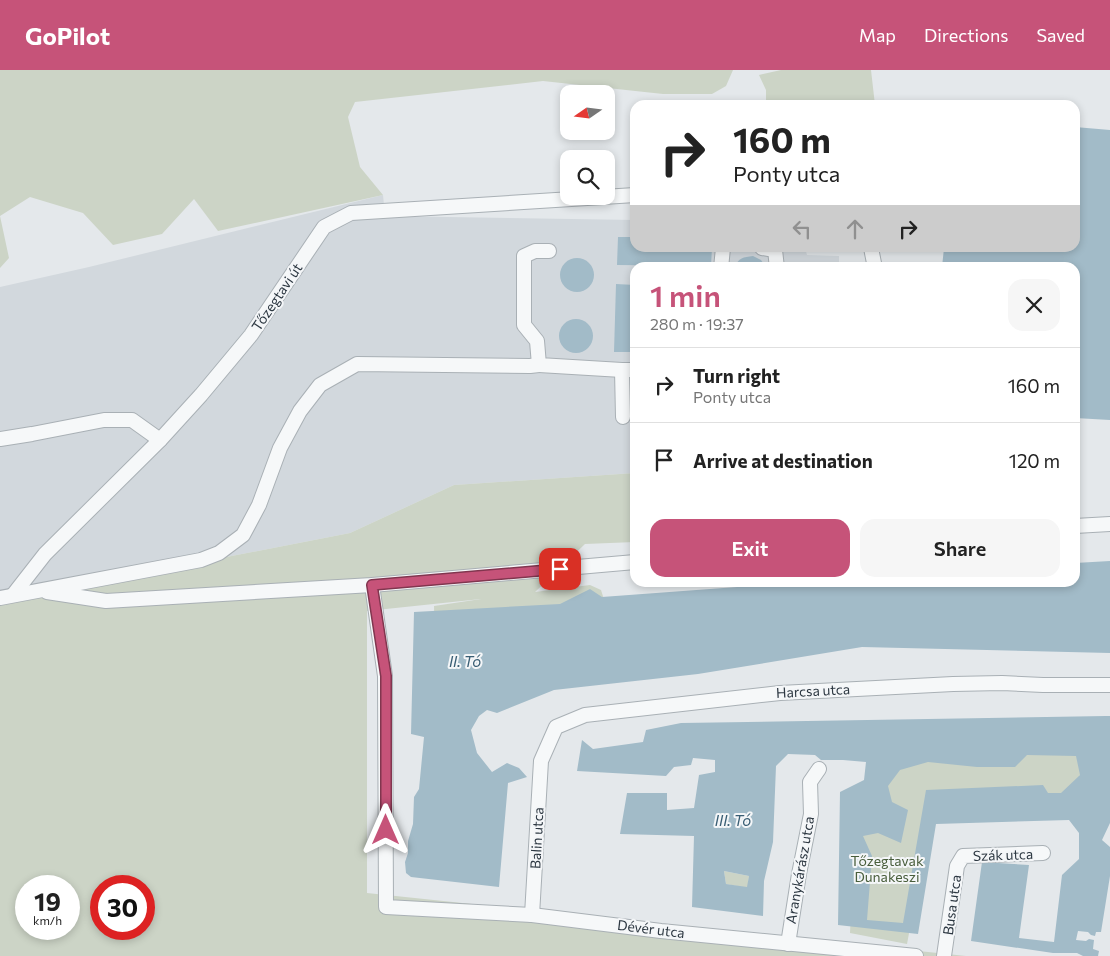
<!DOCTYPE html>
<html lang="en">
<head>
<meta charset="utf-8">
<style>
  :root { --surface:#fff; --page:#f6f6f6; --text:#222; --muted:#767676; --line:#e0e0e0; --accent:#c65379 }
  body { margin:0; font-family:Commissioner,sans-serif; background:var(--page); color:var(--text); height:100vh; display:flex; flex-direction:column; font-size:19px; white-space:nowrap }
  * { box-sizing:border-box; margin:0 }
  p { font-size:16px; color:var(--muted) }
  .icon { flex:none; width:28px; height:28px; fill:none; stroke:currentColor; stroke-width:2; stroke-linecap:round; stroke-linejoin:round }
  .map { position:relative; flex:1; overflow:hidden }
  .drawer { position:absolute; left:630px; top:192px; width:450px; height:325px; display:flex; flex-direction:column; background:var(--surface); border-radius:15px; box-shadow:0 2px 8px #0003 }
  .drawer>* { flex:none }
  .hud { position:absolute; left:630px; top:30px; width:450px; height:152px; border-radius:15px; box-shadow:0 2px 8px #0003; background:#fff; color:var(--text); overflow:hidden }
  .needle { width:32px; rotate:256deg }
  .fabs { position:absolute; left:560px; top:15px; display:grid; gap:10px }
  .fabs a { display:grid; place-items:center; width:55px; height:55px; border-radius:10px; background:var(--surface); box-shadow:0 2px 8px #0003; font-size:25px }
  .speed { position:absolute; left:15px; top:805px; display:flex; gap:10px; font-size:25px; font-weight:700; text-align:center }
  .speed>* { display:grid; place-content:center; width:65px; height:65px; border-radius:50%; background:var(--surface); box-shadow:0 2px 8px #0003; line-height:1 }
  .speed small { font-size:12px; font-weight:400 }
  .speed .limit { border:8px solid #d22; background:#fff; color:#111 }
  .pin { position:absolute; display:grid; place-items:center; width:42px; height:42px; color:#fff; margin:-21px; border-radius:10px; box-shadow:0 2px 8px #0006 }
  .me { position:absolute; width:55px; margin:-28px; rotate:0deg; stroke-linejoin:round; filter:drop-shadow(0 0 4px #0008) }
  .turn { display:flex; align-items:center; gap:18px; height:105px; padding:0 20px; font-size:22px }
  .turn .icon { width:65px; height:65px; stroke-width:2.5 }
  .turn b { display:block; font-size:35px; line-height:42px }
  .lanes { display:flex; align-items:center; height:48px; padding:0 20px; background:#0003; justify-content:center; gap:25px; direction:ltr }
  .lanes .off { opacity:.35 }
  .round { display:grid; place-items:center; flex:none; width:52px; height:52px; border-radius:15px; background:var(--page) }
  .head { display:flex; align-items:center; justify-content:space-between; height:85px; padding:0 20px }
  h1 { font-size:30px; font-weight:600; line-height:38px; color:var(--accent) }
  .cta { display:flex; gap:10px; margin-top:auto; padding:10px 20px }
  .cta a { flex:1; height:58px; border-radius:15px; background:var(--accent); color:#fff; font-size:20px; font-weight:600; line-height:58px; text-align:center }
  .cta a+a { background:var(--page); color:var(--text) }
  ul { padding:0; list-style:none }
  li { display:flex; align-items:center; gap:15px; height:75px; padding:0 20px; border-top:1px solid var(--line) }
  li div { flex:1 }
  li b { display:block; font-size:19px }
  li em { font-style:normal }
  header { display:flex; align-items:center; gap:30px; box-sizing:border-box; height:70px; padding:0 25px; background:var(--accent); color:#fff }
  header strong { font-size:24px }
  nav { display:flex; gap:28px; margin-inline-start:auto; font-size:18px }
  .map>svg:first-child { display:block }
  .built { fill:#d2d8dd }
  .green { fill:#ccd4c6; fill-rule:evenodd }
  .water { fill:#a2bbc8; fill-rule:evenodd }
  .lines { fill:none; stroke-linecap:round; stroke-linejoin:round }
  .minor-casing { stroke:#a9b0b5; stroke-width:16 }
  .minor { stroke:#f6f8f9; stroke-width:14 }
  .route-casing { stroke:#81364f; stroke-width:12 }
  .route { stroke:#c65379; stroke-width:9 }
  .labels { text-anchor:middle; stroke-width:4; stroke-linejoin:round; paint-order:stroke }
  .street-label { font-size:14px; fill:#2d3842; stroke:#f4f6f8 }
  .park-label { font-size:14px; fill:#485d3b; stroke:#f4f6f8 }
  .water-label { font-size:15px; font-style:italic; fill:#395e74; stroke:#f4f6f8 }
</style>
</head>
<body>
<header>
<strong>GoPilot</strong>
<nav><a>Map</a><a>Directions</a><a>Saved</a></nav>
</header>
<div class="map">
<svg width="1110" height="886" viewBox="0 0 1110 886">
  <rect width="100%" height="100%" fill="#e4e8eb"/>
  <!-- built -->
  <path class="built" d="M383,125l2,21 250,4v28h170l2,7 32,1v11l-204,1v205l-181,12 -104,48 -350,68v-314l89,-20z"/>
  <!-- green -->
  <g class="green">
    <path d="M0,0h733l-7,16 -14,8h-49l-120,-13 -188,21 -7,15 12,50 23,28 -165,36 -24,-32 -32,35 -49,11 -30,-32 -53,-16 -30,19 9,42 -9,10z"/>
    <path d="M781,0h90l4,35h-109v-15l-7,-15z"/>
    <path d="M635,403v69l-50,2 -50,48 55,-7 11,5 14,44 -179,83 -2,-111 47,-7 -114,12v282l599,63h-966v-355l350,-68 104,-48zM26,816h43v43h-43zM101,816h43v43h-43z"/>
    <path d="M888,676h199l-13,53 -140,1 -27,144 -57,-11 5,-109z"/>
    <path d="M724,801l25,5 -1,12 -22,-4z"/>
  </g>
  <!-- water -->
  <g class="water">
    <path d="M1075,57l35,3v290l-35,-2v-150l-133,-1 2,-19h131z"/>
    <path d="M618,167h17v11h77l-1,18 -94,-1z"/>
    <path d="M753,186l8,4 5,7h-32c5,-9 9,-10 19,-11z"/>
    <circle cx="577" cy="205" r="17"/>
    <path d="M616,214l19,1v67h-21z"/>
    <circle cx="576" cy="266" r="17"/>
    <path d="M1110,491v92l-248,-6 -164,27 -144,16 -57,23 -10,-3 -8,6 -8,14 6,23 15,19 15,-9 12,5 8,9 -19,6 -9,104 -88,-10 -5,-4 -1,-11 3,-9v-12l5,-17 1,-27 5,-8 5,-52 -13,-3 3,-122 146,-8 30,-15 12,8 204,-15h269v-19z"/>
    <path d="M1106,646h4v107l-8,17 8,7v29l-9,56h-5l-1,4 -4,-1 -3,-3 -10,-1 -2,9 10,1 3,-2 5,1 -1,9 6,2 -1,5h-15l-6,-3h-24l-82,-12 11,-79 47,3 -10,73 35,4 8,-67 17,-16v-26l-10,-13 -133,4 -18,110 -80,-9 2,-133 24,-12 2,-18 -23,-2h-22l-6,-5 -27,-1 -12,12 -3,76 -9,39 -1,35 -71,-9 2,-71 -74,-2 7,-41h40v17l27,-2 5,-33 16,-3v-12l-22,-2 -2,7 -17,2 -8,9 -89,-5 5,-31 11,9 50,-7 3,-12 35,-7zM1027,685l49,1 4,19 -19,18h-13l-5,-8 -117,5 -23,133 -36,-3 5,-64 -9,-20 15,-3 23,10 7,-33 -16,-8 -4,-16 12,-16 28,-8 49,5h38zM724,801l25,5 -2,11 -21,-3z"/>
  </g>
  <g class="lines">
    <!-- minor casing -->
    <g class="minor-casing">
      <g id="minor">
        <path d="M762,178l13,2 2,18"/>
        <path d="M871,178l4,20"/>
        <path d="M549,181h-14l-11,5v69l13,16 2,24 83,5"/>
        <path d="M721,198l2,-20"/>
        <path d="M623,347l-1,-47h13"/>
        <path d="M0,369l32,-5 72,-14h28l28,20"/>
        <path d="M1075,456l35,-2"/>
        <path d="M372,515l13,91 1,231 146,8 129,16 255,25"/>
        <path d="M47,522l59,9 266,-16 263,-23"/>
        <path d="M13,525l32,-41 115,-114 41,-45 50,-60 73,-108 27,-14 284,-18"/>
        <path d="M0,528l201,-38 18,-7 24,-18 16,-30 21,-57 20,-37 20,-26 37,-21 173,2 9,-1"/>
        <path d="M532,845l9,-154 15,-34 29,-12 195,-22 173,-9 49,-1 41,2h67"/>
        <path d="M788,874l11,-70 12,-60 -1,-32 9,-13"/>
        <path d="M944,886l13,-90 6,-10 80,-3"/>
      </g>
    </g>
    <!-- minor -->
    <use href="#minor" class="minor"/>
  </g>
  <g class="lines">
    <!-- route casing -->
    <g class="route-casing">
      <path id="route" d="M386,760v-154l-14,-91 188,-16"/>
    </g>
    <!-- route -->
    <use href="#route" class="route"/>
  </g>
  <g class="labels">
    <!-- street labels -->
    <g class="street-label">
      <text transform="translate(277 227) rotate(-56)" y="5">Tőzegtavi út</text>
      <text transform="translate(813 621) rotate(-3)" y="5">Harcsa utca</text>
      <text transform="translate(537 768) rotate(-87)" y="5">Balin utca</text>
      <text transform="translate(1003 785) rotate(-2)" y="5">Szák utca</text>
      <text transform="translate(800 800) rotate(-80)" y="5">Aranykárász utca</text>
      <text transform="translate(952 835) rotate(-82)" y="5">Busa utca</text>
      <text transform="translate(651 859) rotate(7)" y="5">Dévér utca</text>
    </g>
    <!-- park labels -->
    <g class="park-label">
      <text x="887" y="796">Tőzegtavak<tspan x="887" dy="16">Dunakeszi</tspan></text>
    </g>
    <!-- water labels -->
    <g class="water-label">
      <text x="465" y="597">II. Tó</text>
      <text x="733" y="756">III. Tó</text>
    </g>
  </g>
</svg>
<div class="fabs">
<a><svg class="needle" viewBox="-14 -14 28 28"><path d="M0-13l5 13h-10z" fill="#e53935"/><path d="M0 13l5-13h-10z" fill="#767676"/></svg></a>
<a><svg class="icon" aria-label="search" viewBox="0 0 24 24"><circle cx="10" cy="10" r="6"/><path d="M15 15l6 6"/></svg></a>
</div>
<div class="speed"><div>19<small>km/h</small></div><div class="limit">30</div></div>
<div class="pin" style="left:560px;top:499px;background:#d93025"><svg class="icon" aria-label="arrive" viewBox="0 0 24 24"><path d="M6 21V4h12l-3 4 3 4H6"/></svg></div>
<svg class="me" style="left:386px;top:760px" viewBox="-20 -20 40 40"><path d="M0-17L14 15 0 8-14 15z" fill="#c65379" stroke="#fff" stroke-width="4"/></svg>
<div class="hud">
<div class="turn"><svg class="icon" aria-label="right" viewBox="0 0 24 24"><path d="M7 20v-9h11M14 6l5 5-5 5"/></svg><div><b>160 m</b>Ponty utca</div></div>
<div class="lanes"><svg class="icon off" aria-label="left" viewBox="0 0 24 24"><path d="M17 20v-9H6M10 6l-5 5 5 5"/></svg><svg class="icon off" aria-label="ahead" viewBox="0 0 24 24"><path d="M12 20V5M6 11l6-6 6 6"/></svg><svg class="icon" aria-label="right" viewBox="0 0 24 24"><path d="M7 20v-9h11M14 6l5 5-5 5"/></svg></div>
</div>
<section class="drawer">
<div class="head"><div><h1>1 min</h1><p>280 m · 19:37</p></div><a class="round"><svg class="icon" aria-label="close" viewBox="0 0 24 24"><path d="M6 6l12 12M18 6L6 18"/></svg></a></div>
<ul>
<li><svg class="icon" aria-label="right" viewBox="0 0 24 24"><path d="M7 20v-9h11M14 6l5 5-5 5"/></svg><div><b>Turn right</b><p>Ponty utca</p></div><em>160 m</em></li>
<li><svg class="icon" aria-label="arrive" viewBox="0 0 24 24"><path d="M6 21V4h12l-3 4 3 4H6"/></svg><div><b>Arrive at destination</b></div><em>120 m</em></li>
</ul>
<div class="cta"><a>Exit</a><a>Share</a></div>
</section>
</div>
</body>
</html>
